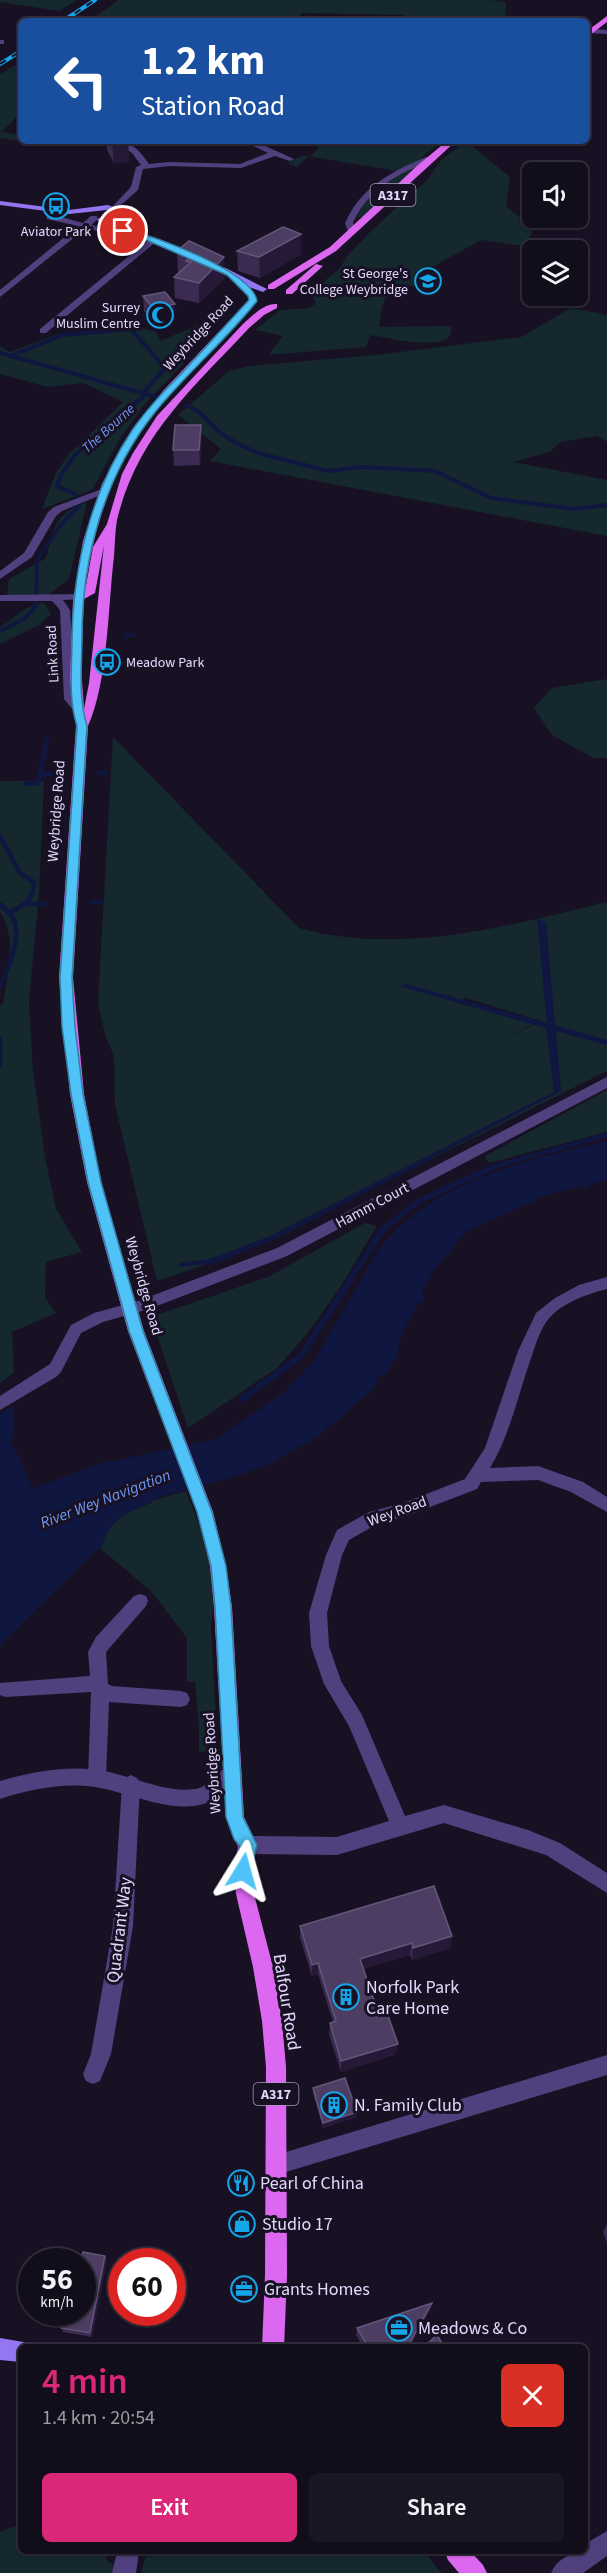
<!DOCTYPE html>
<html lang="en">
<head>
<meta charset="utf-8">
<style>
  :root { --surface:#120d1b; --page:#1b1624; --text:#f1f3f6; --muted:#9c9ca3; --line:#312d3a; --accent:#db2777 }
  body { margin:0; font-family:"Source Sans 3",sans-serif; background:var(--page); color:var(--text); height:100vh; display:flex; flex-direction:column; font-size:22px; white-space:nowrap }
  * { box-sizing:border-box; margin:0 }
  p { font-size:20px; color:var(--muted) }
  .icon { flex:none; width:33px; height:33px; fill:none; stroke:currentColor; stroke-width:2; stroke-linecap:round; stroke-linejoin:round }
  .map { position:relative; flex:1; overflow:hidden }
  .side { position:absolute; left:18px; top:2344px; width:570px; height:210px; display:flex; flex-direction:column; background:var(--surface); border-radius:9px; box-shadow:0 2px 4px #0004,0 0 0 2px var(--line) }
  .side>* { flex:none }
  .hud { position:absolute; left:18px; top:18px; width:572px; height:126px; border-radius:9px; box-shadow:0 2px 4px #0004,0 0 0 2px var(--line); background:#1a4fa0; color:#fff; overflow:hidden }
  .tools { position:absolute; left:522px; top:162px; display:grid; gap:12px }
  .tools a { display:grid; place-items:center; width:66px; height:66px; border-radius:9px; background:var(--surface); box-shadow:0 2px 4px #0004,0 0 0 2px var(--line); font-size:30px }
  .speed { position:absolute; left:18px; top:2248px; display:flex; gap:12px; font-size:30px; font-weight:700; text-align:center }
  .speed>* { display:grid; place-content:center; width:78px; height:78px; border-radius:50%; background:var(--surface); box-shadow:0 2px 4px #0004,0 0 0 2px var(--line); line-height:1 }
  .speed small { font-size:15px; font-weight:400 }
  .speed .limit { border:9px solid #d22; background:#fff; color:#111 }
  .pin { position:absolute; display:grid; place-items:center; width:51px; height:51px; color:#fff; margin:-26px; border:3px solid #fff; border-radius:50%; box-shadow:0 2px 6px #0007 }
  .me { position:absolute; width:66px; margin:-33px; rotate:8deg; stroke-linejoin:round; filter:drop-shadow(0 0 4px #0008) }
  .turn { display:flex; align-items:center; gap:21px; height:126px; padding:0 24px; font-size:27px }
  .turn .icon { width:78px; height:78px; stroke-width:2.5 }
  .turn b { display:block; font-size:42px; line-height:51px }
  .round { display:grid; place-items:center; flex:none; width:63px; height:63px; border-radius:9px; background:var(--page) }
  .overview { display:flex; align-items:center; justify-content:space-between; height:102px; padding:0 24px }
  h1 { font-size:36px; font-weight:600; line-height:45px; color:var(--accent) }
  .button { display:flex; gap:12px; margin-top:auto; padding:12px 24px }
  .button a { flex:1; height:69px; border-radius:9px; background:var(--accent); color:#fff; font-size:24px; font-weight:600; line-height:69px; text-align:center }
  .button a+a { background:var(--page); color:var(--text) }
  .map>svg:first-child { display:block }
  .green { fill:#14282d; fill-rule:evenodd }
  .water { fill:#0f163f }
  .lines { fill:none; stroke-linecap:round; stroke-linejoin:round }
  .stream-far2 { stroke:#0f163f; stroke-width:4 }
  .stream-far1 { stroke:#0f163f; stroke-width:4.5 }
  .stream { stroke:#0f163f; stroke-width:6 }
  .minor { fill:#50407e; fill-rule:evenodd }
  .tertiary { fill:#50407e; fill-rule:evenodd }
  .secondary { fill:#9476f3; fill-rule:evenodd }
  .primary { fill:#dc68f1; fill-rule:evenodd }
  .rail-casing { stroke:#15a6e9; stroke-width:4 }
  .rail { stroke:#181124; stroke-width:2; stroke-dasharray:7; stroke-linecap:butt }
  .wall { fill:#3b2b50 }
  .shaded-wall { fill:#251937 }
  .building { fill:#4d3d62; stroke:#64567a; stroke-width:1.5 }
  .route { fill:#4fc3f7; stroke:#337fa1; stroke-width:1.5 }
  .labels { text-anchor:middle; stroke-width:6; stroke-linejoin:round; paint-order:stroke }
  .shield { fill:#181124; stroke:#a69cba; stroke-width:1.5 }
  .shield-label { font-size:14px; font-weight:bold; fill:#e3d7fb }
  .far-poi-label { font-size:14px; fill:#e3d7fb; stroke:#181124; text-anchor:end }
  .far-street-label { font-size:14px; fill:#e3d7fb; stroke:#181124 }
  .far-water-label { font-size:14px; font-style:italic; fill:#6e98f2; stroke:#181124 }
  .street-label { font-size:15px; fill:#e3d7fb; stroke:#181124 }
  .water-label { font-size:16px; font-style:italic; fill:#6e98f2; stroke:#181124 }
  .near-street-label { font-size:18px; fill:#e3d7fb; stroke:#181124 }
  .near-poi-label { font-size:18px; fill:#e3d7fb; stroke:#181124; text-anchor:start }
</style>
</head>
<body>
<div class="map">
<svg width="607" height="2573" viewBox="0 0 607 2573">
  <rect width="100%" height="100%" fill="#181124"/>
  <!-- green -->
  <g class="green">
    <path d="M0,0h77l-18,11 -59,-9z"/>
    <path d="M118,0h372l16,2 -1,19h-103l3,-6 -103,-2 -5,8h-207z"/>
    <path d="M21,62v50l-19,20 19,3v6h7v1l-28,-4v-64z"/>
    <path d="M305,141h138c-11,9 -27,17 -30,32l-46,44 -8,1 -2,-3 10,-15 29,-29 -88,-15 -11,11 -9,-4c4,-4 16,-8 23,-7l8,-8z"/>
    <path d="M466,141l44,36 -4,30 28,21 -9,18 -44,-6 -54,30 -1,17 -14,-1 -22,4 -8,16 -3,21 72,-1c0,5 0,10 -5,13 -17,9 -57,-1 -76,-4l-4,12 -98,8 15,-19 -28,-6 25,-20 29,-2 6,-4v-4l-4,-8 27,-22 10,-15 24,-25 54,-49 15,-21z"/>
    <path d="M571,308l36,7v127l-10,-6 -37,6 -10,10 -37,10 94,18v56l-397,-75 11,-12 -43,-34 51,-44 20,-5 127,-11 145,-18z"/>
    <path d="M208,321l-30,33 11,4 -45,47 -25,35 -27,50 -50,19 14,-36 13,-19 54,-52 -40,-19 -35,4 -48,-13v-28l10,6 46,-17 38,-3 35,-8 27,8 4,9z"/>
    <path d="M87,502l-18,77 -21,16h-41l2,-16 37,-21c10,-33 7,-43 41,-56z"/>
    <path d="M44,603l7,11 -12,11 -39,19v-17c19,-11 20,-20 44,-24z"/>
    <path d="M607,679v79h-14l-41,-23 -18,-27 18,-20z"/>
    <path d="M113,737l186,191c102,28 209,-2 308,-26v169l-356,178 -94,32 -42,-176 -1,-49 -9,-21 -7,-33zM466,998l75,23 -40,20 32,-17 -74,-22z"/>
    <path d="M0,781h44l-5,113 -10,107 4,71 12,85 11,52 26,43 -36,10 -1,36 11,15 -44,19 2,40 -14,11v-378l3,-1c4,-29 15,-66 -3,-92z"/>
    <path d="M607,1090v42l-118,31 -4,-7z"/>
    <path d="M365,1223l12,3 -38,63 -32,45 -30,34 -89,60 -37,-111 117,-40z"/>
    <path d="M186,1491l20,52 4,18 4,42 -3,22 6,116 -3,9 -15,2v-24l-4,-46h-8v-44l-35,-46 -51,-43c6,-26 25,-39 51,-46v-2z"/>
    <path d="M21,2524v28h88l-3,8 10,6 -2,7h-114v-41z"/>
    <path d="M147,2552h277l18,21h-301z"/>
  </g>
  <!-- water -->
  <g class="water">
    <path d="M537,919l9,3 9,103 52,15v5l-51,-14 5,60 -285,148 -61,24 -36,4 1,-4 29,-4 59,-22 286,-145 -8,-64 -147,-42 7,-2 141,39z"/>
    <path d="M607,1141v39l-16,4 -5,4 -9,-1 -41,11v2l-69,31 -33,39 -13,23 3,3 -1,7 -4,-1 -18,34 -5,23 -11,16 -7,2 -4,11 -54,47 -52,30 -37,13 -68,18 -11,5v2c-26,7 -45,20 -51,46l-7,3 -94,93v-232l14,-7v28l-4,8c8,6 15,34 23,46l70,-25 113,-24 67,-46 31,-32 64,-110c52,-69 149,-91 229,-110z"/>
  </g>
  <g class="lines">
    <!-- stream-far2 -->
    <g class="stream-far2">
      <path d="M0,353l11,3 52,-21 68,-6 34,39 -22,25v4l-68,58 -14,20 -4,11 18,8 4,12 -19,20 -23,34 -1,46 -12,13 -24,12"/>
      <path d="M11,356l145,41"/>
      <path d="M186,405l13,7 20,20 17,11 22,10 70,18 34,-4 73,4 56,27 83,11 33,-4"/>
      <path d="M47,634l7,3"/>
      <path d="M125,635h8"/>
    </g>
    <!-- stream-far1 -->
    <g class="stream-far1">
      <path d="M99,773h7"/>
      <path d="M40,775l11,-1"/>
      <path d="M25,784l13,-1 9,-44"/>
      <path d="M0,836l20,37 14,9c-1,19 -9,23 -25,31"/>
      <path d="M92,902h8"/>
      <path d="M0,904c4,5 10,9 13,14 10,20 -6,51 -13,69"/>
      <path d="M29,904h16"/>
      <path d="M0,1038v28"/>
      <path d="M492,1167l115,-32"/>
    </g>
    <!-- stream -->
    <path class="stream" d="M242,1399l59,-43 82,-127 36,-28 76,-35"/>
    <!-- minor -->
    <g class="minor">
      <path d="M592,29l15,1v4l-18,-1z"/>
      <rect x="0" y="40" width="4" height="4"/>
      <path d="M116,141c16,0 24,10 33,23l20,-2 71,2 28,-11 -25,-12h11l40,18 -4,2 -15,-5 -34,12 -72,-2 -26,3 -5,21 -24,21 -4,-2 21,-22 5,-20 5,-2 -9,-12z"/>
      <path d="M426,157l7,2c-7,5 -17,8 -26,12 -24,12 -43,27 -54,52l3,9 -7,2 -4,-11c16,-36 46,-51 81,-66z"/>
      <path d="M49,208l4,2 1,5 29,8 8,-7h6v4l-6,5 24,5 16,-4 4,2 -20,8 -29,-8 -86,69v-7l78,-64 -31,-7 -2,-9z"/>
      <path d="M151,238l7,2 -112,93h-6v-4z"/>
      <path d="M607,1077v11l-320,168 -138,53 -46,13 -22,11 -20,39 -5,5 -56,33v-14l50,-32 21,-39 23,-12 47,-13 136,-52z"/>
      <path d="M607,1277v12c-20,5 -48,15 -60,32 -9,12 -13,30 -18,43 -12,35 -20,73 -39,104l48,-2 45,16 24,15v15l-36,-20 -33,-12 -57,2 -4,7 -73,28 -25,6 -30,17 -7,15 -15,58 2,33 12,35 21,34 43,101 39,-11 84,25 32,13 47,30v20l-61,-38 -102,-32 -107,32 -89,-1 -7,-3 -2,-6 2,-6 7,-3 89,1 52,-16 -40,-95 -25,-42 -13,-38 -2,-33 17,-58 11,-25 32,-18 34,-9 62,-24 20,-31 33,-97 18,-38 19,-15 24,-13z"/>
      <path d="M140,1594l6,2 2,5 -2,5 -40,46 2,32 4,2 69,5 6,2 3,6 -3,6 -6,2 -72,-5 -3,76 -3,6 -6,2 -6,-2 -3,-6 3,-86 -86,5 -5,-2v-12l90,-7 -2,-24 8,-15 38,-41z"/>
      <path d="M131,1775l6,3 3,6 -7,142 -22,128 -11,27 -7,3 -7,-3 -3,-7 8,-20 22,-128 9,-142 3,-6z"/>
      <path d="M607,2055v20l-331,100 -7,-3 -3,-7 3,-7 7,-3z"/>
      <path d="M607,2531v25l-24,17h-32c6,-14 20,-21 34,-21v-8z"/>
      <path d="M117,2552h22l-3,21h-24z"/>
    </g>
    <!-- tertiary -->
    <g class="tertiary">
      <path d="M99,490l9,2 -46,19 -6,5 -24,41 -32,22v-8l24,-18 24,-41 6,-5z"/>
      <path d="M79,594l4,1v4l-20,1 7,10 6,89 7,9 -6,3 -4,-1 -9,-11 -4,-89 -8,-9h-52v-6z"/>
      <path d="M232,1764l6,2 3,6c-3,7 -8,12 -14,18 -39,38 -96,-1 -141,-4 -29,-2 -58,4 -86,13v-18c35,-10 72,-17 109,-9 27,6 58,21 86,17 16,-2 23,-20 37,-25z"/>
    </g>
    <!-- secondary -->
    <g class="secondary">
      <path d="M0,201l69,9 39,-5 10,4 9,13 9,4v4h-4l80,31 55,28 -4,3 -17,-6 -40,-21 -108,-44 -1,-2 4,-2 20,8 -9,-12 -5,-3 -38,4 -69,-9z"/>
      <path d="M0,2338l29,5 1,5h-9v14l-21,-2z"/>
    </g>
    <!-- primary -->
    <g class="primary">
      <path d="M607,16v6l-21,16v-6z"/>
      <path d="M447,141h9l-120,110 -62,38h-6v-4l62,-38 88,-82z"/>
      <path d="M316,264l7,2 -31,28h-6v-4z"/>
      <path d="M250,299l7,2c-30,39 -69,70 -100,108 -42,52 -64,116 -72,182l8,-44 14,-23 15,-50 11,-21 24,-37 86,-92c9,-8 21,-21 34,-20v4l-13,7 -15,13c-56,60 -112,108 -132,192 -2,11 -2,24 -3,36 -6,50 -6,126 -26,170l-15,252 11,116 17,88 43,149 69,181 13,54 6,41 12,210 13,28 -5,26 2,23 19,73 9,54 4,46 1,208 -3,73h-22l3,-73 1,-208 -4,-46 -9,-54 -17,-73 -2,-23 4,-24 -12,-30 -12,-210 -4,-41 -13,-54 -69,-181 -41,-149 -17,-88 -11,-116 17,-252 -6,-47 3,-78 10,-60 19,-57 29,-53 32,-40zM104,545l-15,138 -5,26 -3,-42 3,-68 11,-6z"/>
      <path d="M445,2552h26l12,13 4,8h-28l-11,-13z"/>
    </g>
    <!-- rail casing -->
    <g class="rail-casing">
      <g id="rail">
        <path d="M63,21l32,-21"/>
        <path d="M0,64l21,-13"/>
      </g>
    </g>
    <!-- rail -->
    <use href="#rail" class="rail"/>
  </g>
  <!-- wall -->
  <g class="wall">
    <path d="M106,141h21l2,21 -15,1 -7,-13z"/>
    <path d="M301,234v20l-41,24 -22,-7 -1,-20z"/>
    <path d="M189,241l36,37 -26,25 -24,-5 -1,-21 6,-5h-2l-1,-21z"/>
    <path d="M143,296l32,8v16l-21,4 -10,-13z"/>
    <path d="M202,441l-2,24 -26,1 -1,-16z"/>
    <path d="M300,1926l152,10 -2,12 -38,12 -2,-5 -47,14 14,40 19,45 -55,18 -12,-38 1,-11 3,-1 -15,-48 -6,2 -12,-38z"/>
    <path d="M313,2088l44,24 -1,5 -33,11 -10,-35z"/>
    <path d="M607,2224v19l-4,-11z"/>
    <path d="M81,2260h26l-15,77 -29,-5 -2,-4z"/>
    <path d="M430,2310l-21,38h-45l-8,-13 1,-7z"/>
  </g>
  <!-- shaded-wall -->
  <g class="shaded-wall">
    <path d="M128,142l1,20 -15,1 -2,-19z"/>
    <path d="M301,234v20l-41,24 -1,-21z"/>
    <path d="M224,257l1,21 -26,25v-20z"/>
    <path d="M175,304v16l-21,4 -1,-16z"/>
    <path d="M201,425l1,16 -2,24 -1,-15z"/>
    <path d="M452,1936l-2,12 -38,12 1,-12z"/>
    <path d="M412,1943l-2,12 -51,15 1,-11z"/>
    <path d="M318,1963v11l-6,2v-11z"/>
    <path d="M398,2044l-2,10 -55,18v-11z"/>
    <path d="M357,2112l-1,5 -33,11v-5z"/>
    <path d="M105,2256l2,4 -15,77 -2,-4z"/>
    <path d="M432,2303l-2,7 -21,38h-2z"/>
  </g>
  <!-- building -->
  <g class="building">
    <path d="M111,141h16l1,1 -16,2z"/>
    <path d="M283,227l18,7 -42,23 -22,-6z"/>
    <path d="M189,241l35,16 -25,26 -25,-6 17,-15 -5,-1 6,-6 -15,-4z"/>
    <path d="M165,292l10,12 -22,4 -10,-12z"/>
    <path d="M175,425h26l-2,25h-26z"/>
    <path d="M434,1886l18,50 -39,12 -1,-5 -52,16 17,50 8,-2 13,37 -57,17 -11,-38 6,-2 -18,-58 -6,2 -12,-39z"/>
    <path d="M345,2078l12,34 -34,11 -10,-35z"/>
    <path d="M83,2252l22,4 -15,77 -29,-5 3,-15h18v-51h-7l1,-3 5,1z"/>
    <path d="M432,2303l-25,45h-38l-12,-20z"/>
    <path d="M437,2335l8,13h-22z"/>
  </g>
  <!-- route -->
  <path class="route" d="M123,228c29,8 129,42 134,73 -31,39 -70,72 -101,110 -51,63 -74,145 -74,225 0,30 -4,61 5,90l-15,252 3,49 8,67 18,88 42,149 69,181 14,54 5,41 12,210 14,28 -8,32 -6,2 -6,-2 -3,-6 6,-24 -6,-8 -8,-22 -11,-210 -4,-41 -14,-54 -68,-181 -41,-149 -17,-88 -9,-67 -2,-49 17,-252c-9,-28 -5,-57 -5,-86 1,-74 19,-149 61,-211 14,-20 31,-38 48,-55 23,-25 45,-49 68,-74l-1,-4 -21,-21 -76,-33 -30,-10v-3z"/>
  <!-- icons -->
  <defs>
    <g id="bus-ring" transform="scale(1.35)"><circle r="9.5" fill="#181124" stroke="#15a6e9" stroke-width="1.5"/><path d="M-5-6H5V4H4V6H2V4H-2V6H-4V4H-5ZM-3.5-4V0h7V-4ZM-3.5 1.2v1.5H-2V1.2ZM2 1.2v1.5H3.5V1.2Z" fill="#15a6e9"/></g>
    <g id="school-ring" transform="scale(1.35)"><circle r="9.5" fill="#181124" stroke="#15a6e9" stroke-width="1.5"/><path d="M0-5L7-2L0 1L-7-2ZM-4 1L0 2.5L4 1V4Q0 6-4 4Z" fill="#15a6e9"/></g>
    <g id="mosque-ring" transform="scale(1.35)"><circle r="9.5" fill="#181124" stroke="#15a6e9" stroke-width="1.5"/><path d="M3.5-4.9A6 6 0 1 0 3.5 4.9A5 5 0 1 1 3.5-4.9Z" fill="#15a6e9"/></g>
    <g id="building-ring" transform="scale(1.35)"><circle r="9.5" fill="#181124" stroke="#15a6e9" stroke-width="1.5"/><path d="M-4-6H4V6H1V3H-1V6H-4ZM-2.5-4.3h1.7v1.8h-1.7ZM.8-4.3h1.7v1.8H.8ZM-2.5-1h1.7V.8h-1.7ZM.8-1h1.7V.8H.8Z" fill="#15a6e9"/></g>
    <g id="restaurant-ring" transform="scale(1.35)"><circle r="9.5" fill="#181124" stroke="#15a6e9" stroke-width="1.5"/><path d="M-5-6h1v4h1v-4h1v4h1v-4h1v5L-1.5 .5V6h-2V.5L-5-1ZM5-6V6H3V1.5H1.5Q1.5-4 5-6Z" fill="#15a6e9"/></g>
    <g id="shop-ring" transform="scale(1.35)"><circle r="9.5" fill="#181124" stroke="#15a6e9" stroke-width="1.5"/><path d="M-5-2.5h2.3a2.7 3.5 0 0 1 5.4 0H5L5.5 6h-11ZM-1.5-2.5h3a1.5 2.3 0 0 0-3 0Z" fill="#15a6e9"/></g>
    <g id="office-ring" transform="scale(1.35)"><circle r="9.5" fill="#181124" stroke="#15a6e9" stroke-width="1.5"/><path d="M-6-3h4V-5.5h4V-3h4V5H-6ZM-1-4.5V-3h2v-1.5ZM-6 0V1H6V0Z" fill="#15a6e9"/></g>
  </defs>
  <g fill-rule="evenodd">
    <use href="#bus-ring" x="56" y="206"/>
    <use href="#school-ring" x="428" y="281"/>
    <use href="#mosque-ring" x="160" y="315"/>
    <use href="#bus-ring" x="107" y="662"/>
    <use href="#building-ring" x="346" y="1997"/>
    <use href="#building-ring" x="334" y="2105"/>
    <use href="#restaurant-ring" x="241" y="2183"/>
    <use href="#shop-ring" x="242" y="2224"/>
    <use href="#office-ring" x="244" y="2289"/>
    <use href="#office-ring" x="399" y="2328"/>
  </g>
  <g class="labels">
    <!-- shield labels -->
    <g class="shield">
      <rect x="370.5" y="184" width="45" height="22" rx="4.5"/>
      <rect x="253.5" y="2083" width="45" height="22" rx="4.5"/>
    </g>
    <g class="shield-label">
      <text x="393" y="200">A317</text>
      <text x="276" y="2099">A317</text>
    </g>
    <!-- far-poi labels -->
    <g class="far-poi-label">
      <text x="56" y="236" text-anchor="middle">Aviator Park</text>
      <text x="408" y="278">St George's<tspan x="408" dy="16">College Weybridge</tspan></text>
      <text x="140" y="312">Surrey<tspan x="140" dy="16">Muslim Centre</tspan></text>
      <text x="126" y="667" text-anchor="start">Meadow Park</text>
    </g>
    <!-- far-street labels -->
    <g class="far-street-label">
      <text transform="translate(198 333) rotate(-47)" y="5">Weybridge Road</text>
      <text transform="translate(52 654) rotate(-93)" y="5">Link Road</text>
    </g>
    <!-- far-water labels -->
    <g class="far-water-label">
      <text transform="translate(108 428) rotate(-42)" y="5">The Bourne</text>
    </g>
    <!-- street labels -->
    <g class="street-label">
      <text transform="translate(56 811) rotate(-86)" y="5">Weybridge Road</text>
      <text transform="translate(372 1205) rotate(-28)" y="5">Hamm Court</text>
      <text transform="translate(144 1286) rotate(74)" y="5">Weybridge Road</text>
      <text transform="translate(397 1511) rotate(-20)" y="5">Wey Road</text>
      <text transform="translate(212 1763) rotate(-94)" y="5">Weybridge Road</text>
    </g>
    <!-- water labels -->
    <g class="water-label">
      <text transform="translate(105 1498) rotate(-21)" y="6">River Wey Navigation</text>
    </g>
    <!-- near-street labels -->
    <g class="near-street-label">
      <text transform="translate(119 1930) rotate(-83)" y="6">Quadrant Way</text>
      <text transform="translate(287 2002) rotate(81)" y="6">Balfour Road</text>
    </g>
    <!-- near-poi labels -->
    <g class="near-poi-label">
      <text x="366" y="1993">Norfolk Park<tspan x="366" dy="21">Care Home</tspan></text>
      <text x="354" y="2111">N. Family Club</text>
      <text x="260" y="2189">Pearl of China</text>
      <text x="262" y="2230">Studio 17</text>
      <text x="264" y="2295">Grants Homes</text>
      <text x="418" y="2334">Meadows &amp; Co</text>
    </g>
  </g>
</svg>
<div class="tools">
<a><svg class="icon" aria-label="sound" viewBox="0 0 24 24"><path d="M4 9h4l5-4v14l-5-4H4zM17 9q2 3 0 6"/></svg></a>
<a><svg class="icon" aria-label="layers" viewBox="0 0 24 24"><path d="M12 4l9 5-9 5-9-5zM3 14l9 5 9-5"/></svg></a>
</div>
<div class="speed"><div>56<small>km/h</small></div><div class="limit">60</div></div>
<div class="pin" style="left:123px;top:231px;background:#d93025"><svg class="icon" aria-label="arrive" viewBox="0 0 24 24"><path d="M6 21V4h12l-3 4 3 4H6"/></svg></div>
<svg class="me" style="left:243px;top:1871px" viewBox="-20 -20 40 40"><path d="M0-17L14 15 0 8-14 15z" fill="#4fc3f7" stroke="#fff" stroke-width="4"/></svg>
<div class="hud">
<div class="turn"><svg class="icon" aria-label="left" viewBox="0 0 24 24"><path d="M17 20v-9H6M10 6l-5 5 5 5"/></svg><div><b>1.2 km</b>Station Road</div></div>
</div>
<section class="side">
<div class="overview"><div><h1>4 min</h1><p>1.4 km · 20:54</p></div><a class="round" style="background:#d93025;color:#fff"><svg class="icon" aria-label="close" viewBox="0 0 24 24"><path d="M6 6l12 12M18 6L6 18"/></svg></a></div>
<div class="button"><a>Exit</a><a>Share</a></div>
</section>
</div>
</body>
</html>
